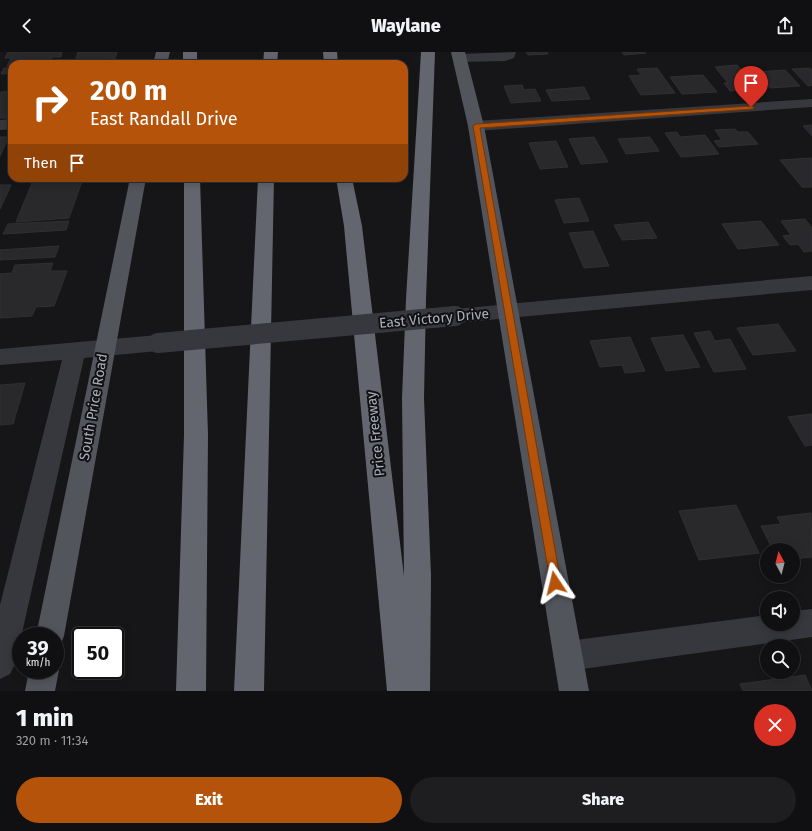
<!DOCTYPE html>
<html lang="en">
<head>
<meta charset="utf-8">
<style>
  :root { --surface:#101012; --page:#1e1e20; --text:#f1f3f6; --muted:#9c9d9f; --line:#303032; --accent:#b45309 }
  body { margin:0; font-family:"Fira Sans",sans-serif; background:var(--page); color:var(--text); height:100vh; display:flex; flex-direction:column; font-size:15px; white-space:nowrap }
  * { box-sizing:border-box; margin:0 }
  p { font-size:13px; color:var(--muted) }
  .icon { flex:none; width:22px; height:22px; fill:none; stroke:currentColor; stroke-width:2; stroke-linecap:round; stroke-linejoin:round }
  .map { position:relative; height:639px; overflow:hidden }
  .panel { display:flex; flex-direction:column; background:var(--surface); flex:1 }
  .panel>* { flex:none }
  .guide { position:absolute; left:8px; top:8px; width:400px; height:122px; border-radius:12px; box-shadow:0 2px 10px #0003,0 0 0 1px var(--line); background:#b45309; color:#fff; overflow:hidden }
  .needle { width:26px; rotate:353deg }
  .buttons { position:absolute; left:760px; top:491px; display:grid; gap:8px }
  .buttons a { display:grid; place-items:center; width:40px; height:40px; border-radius:50%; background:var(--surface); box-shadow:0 2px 10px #0003,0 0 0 1px var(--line); font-size:20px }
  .speed { position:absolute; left:12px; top:575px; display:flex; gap:8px; font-size:20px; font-weight:700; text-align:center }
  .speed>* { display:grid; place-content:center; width:52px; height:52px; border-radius:50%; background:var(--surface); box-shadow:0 2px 10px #0003,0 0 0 1px var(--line); line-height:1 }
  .speed small { font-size:10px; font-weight:400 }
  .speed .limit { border:2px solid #111; border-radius:6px; background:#fff; color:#111 }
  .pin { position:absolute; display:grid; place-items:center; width:34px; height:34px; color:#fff; margin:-41px -17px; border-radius:50% 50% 50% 0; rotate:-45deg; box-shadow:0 0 4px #0007 }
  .pin .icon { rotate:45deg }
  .me { position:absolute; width:44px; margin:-22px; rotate:350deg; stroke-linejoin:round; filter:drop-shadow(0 0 3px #0008) }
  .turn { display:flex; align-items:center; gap:14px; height:84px; padding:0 16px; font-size:18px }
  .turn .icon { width:52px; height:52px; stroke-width:2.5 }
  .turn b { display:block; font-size:28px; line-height:34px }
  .then { display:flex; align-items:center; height:38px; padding:0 16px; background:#0003; gap:8px; font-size:15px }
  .round { display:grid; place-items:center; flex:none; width:42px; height:42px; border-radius:21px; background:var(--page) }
  .headline { display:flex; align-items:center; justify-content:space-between; height:68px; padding:0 16px }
  h1 { font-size:24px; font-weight:800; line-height:30px }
  .cta { display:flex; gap:8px; margin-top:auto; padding:8px 16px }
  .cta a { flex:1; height:46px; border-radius:24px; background:var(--accent); color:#fff; font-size:16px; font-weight:800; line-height:46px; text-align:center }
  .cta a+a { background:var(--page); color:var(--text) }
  header { display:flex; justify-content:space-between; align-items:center; height:52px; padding:0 16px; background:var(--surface); font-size:18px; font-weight:800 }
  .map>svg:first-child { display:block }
  .building { fill:#29292c; stroke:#303034 }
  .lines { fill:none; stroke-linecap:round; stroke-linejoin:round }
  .minor { fill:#37383d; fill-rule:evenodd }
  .major { fill:#53555c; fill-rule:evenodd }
  .highway { fill:#63666e; fill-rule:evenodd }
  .minor-bridge { stroke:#37383d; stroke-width:20 }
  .route { fill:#b45309; stroke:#753606 }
  .labels { text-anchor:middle; stroke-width:4; stroke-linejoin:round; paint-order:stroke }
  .street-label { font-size:14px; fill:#a8adb8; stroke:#111113 }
</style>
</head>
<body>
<header><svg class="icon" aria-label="back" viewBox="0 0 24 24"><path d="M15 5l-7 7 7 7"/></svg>Waylane<svg class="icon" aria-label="share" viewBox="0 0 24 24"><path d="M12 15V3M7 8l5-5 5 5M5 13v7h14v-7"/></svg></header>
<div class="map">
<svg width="812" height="639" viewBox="0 0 812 639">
  <rect width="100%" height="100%" fill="#161618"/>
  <!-- building -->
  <g class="building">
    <path d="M8,0h54l-1,5h-9l-2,6 -38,1v2h-5l4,-8h-6z"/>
    <path d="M78,0h39l-2,7 -40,3z"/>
    <path d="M526,0h21l1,2 -20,1z"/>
    <path d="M622,0h23l1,1 -22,2z"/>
    <path d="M116,9v3h-41z"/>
    <path d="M737,13l20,24 -27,2 -6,-8h4l-13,-16z"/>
    <path d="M4,16h8v5l-11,1z"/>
    <path d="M657,16l18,25 -34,2 -12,-19 12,-1 -4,-6z"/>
    <path d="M810,16l2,2v15l-4,1 -16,-17z"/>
    <path d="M785,18l15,16 -30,2 -14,-16z"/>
    <path d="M703,23l14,17 -35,2 -12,-17z"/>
    <path d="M522,33l2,5 11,-1 6,12 -30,2 -7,-17z"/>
    <path d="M584,35l6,12 -38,2 -6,-11z"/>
    <path d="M12,39v27h-12v-24l1,-2z"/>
    <path d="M812,73v11l-9,-10z"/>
    <path d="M735,77l3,3h10l10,12 -39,3 -5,-6 8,-1 -7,-10z"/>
    <path d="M677,80l3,5 25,-2 14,19 -38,3 -16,-24z"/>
    <path d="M0,85h9l-9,19z"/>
    <path d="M594,85l14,25 -27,2 -12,-25z"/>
    <path d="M650,85l9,14 -33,3 -8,-15z"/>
    <path d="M556,89l12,26 -28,2 -11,-26z"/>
    <path d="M812,106v29h-10l-22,-27z"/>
    <path d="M82,129l-13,37 -53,4 16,-39z"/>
    <path d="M0,133h11l-11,24z"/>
    <path d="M579,146l10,23 -25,2 -9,-23z"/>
    <path d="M805,167l7,9v23l-8,1 -6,-8 -8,1 -7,-9 8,-1 -10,-14z"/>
    <path d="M69,169l-3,9 -63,4 5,-10z"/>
    <path d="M761,169l18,24 -41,4 -16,-25z"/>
    <path d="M648,170l9,16 -35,2 -8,-15z"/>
    <path d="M593,179l16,35 -25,2 -15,-35z"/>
    <path d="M59,194l-4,11 -55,3v-10z"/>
    <path d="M53,211l-3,8h17l-13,35 -18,1 -4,9 -32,2v-44l12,-1 3,-8z"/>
    <path d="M778,272l18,27 -43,4 -16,-27z"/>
    <path d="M710,279l5,10 15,-2 16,30 -32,3 -20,-39z"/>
    <path d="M683,283l17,32 -34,4 -15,-33z"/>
    <path d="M630,285l15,34 -20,2 -3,-8 -22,2 -10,-26z"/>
    <path d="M25,331l-12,41 -13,1v-40z"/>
    <path d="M812,362v31l-7,1 -17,-29z"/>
    <path d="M736,453l23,48 -60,7 -20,-49z"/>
    <path d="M811,461l1,44 -19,2v-9h-20l-12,-24 20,-2 -4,-7z"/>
    <path d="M805,623l7,16h-69l-3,-7z"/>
  </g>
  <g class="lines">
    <!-- minor -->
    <g class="minor">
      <path d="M516,0l-2,6 -9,3 -45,1 -5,-1 -2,-3 2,-3 5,-1z"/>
      <path d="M812,47v8l-336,24 -6,-2 -2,-3 2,-3 6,-2z"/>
      <path d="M12,67v10l-12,1v-10z"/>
      <path d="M812,224v14l-357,33 -7,-2 -3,-5 3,-5 7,-2z"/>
      <path d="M158,283l8,2 3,6 -3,6 -8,2 -74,7 -69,306 -5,10 -10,5v-74l62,-245 -62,5v-16z"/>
      <path d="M812,557v28l-244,34 -10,-5 -5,-10 5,-10 10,-5 199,-26v9h26v-13z"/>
    </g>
    <!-- major -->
    <g class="major">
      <path d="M156,0h14l-3,12h-14z"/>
      <path d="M451,0h14l19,74 105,565h-30l-91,-565z"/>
      <path d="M130,126h16l-82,458 -4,10 -5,2v-12h-19z"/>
      <path d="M55,609l4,9 -4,21h-30l4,-21h26z"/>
    </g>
    <!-- highway -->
    <g class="highway">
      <rect x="183" y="0" width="14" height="12"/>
      <path d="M264,0h14l-1,12h-14z"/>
      <path d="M323,0h14l1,12h-14z"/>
      <path d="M421,0h14l-9,247 -2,99 7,178 -1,115h-43l-43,-465 -8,-48h16l10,48 42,350 -2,-178 4,-99z"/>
      <path d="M184,126h16l8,257 -2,256h-30l8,-256z"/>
      <path d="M258,126h16l-10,513h-30z"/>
    </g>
    <!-- minor-bridge -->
    <path class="minor-bridge" d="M158,291l297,-27"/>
  </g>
  <!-- route -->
  <path class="route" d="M751,54l3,1 -1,2 -273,19 81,455 -2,4 -4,2 -4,-2 -78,-461 3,-2z"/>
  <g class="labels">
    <!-- street labels -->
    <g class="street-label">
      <text transform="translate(434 266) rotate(-5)" y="5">East Victory Drive</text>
      <text transform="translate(93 355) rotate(-80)" y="5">South Price Road</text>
      <text transform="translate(375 382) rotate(-96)" y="5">Price Freeway</text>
    </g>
  </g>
</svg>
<div class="buttons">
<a><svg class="needle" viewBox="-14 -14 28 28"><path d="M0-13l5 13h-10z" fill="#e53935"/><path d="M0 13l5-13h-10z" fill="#9c9d9f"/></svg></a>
<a><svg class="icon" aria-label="sound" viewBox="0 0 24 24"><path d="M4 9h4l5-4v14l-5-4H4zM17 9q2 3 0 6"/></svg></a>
<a><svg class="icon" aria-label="search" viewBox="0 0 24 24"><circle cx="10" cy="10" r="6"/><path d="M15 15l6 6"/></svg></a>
</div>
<div class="speed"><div>39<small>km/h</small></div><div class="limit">50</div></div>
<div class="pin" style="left:751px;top:55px;background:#d93025"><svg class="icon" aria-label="arrive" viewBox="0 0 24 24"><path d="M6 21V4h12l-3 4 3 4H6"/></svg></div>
<svg class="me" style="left:555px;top:531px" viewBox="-20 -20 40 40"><path d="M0-17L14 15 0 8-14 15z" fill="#b45309" stroke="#fff" stroke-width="4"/></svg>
<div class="guide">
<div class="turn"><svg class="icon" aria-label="right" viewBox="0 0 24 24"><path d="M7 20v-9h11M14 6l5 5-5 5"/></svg><div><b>200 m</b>East Randall Drive</div></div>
<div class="then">Then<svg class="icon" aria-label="arrive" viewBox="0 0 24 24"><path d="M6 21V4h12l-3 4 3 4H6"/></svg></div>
</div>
</div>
<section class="panel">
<div class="headline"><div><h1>1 min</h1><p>320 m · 11:34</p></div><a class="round" style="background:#d93025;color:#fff"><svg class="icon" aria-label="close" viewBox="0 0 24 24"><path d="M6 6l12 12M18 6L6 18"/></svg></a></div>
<div class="cta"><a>Exit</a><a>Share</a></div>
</section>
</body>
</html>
